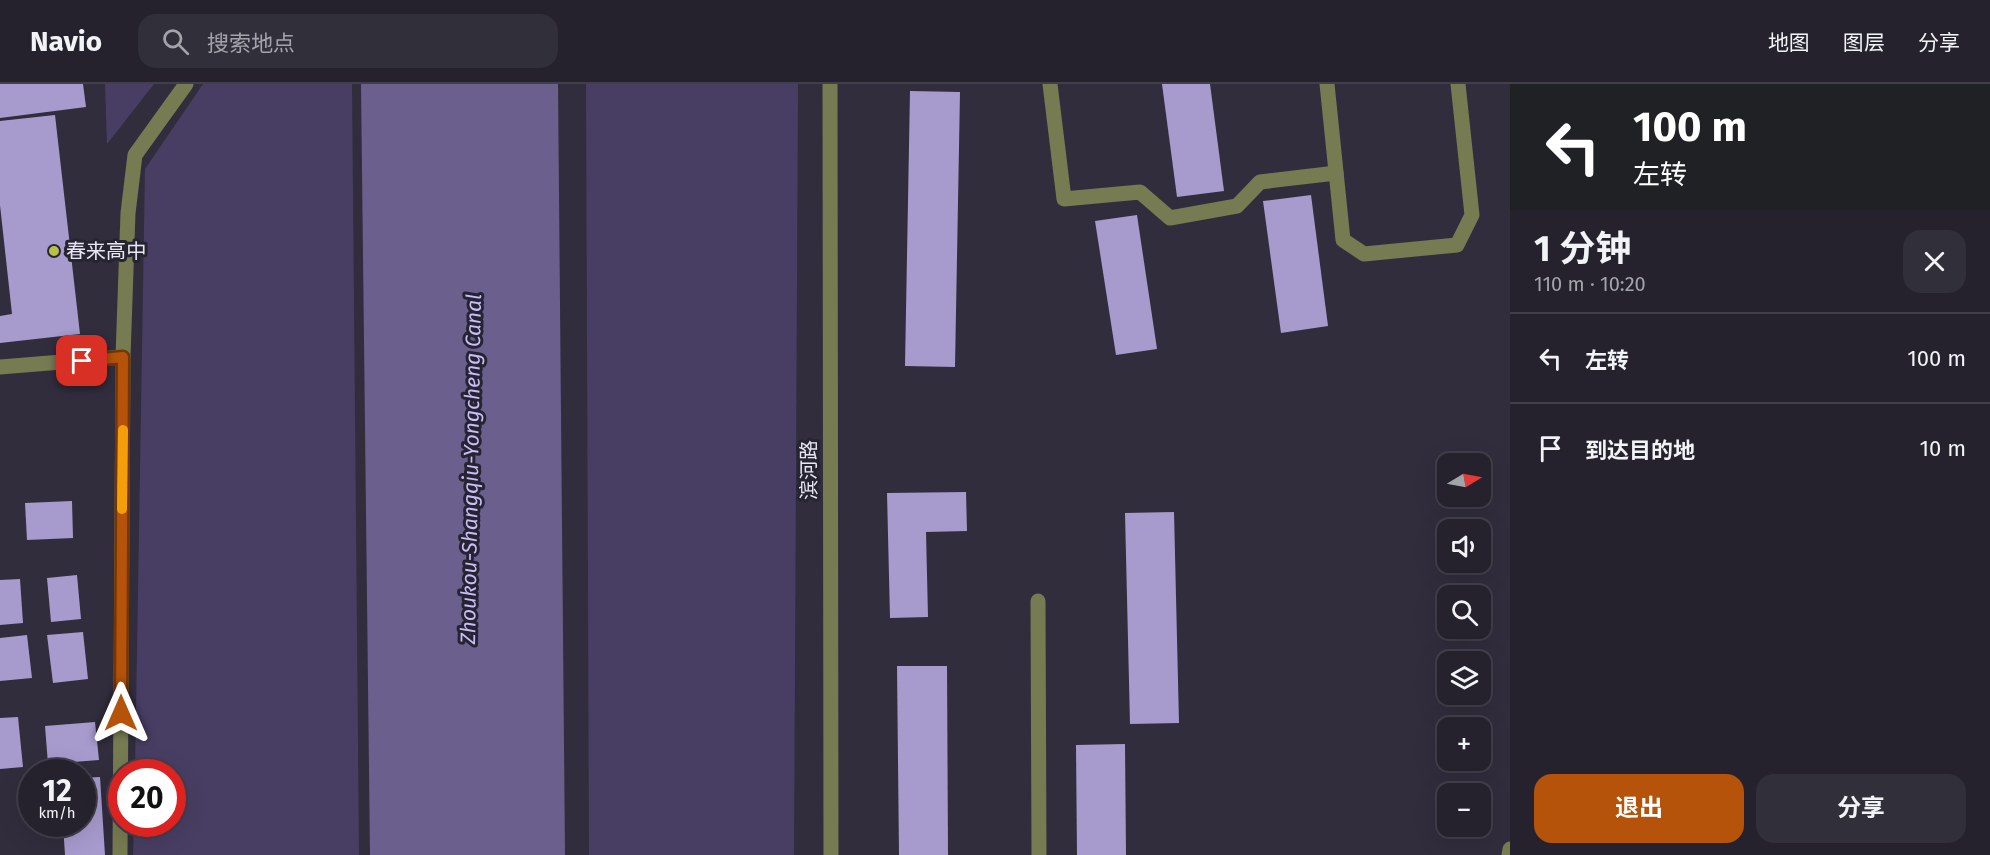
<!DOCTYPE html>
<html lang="zh">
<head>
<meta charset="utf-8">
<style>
  :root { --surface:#25222e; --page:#312f3a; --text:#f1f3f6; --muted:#a3a4aa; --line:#423f4a; --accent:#b45309 }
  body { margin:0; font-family:"Fira Sans","Noto Sans SC",sans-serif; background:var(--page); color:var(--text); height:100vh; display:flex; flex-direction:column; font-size:22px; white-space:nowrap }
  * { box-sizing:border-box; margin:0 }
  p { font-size:20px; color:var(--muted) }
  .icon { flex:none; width:33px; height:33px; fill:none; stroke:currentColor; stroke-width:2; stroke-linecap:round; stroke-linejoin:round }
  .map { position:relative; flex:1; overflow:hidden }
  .details { display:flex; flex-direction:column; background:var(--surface); width:480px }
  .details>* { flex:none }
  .guide { background:#202124; color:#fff; overflow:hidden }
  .needle { width:39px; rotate:80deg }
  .buttons { position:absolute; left:1437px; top:369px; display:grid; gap:12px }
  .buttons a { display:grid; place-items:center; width:54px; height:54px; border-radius:12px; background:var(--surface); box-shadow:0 6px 24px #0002,0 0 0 2px var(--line); font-size:30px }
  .speed { position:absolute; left:18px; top:675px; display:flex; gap:12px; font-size:30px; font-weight:700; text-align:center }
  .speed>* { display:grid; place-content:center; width:78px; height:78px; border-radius:50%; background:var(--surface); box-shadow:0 6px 24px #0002,0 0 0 2px var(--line); line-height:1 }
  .speed small { font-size:15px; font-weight:400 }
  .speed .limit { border:9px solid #d22; background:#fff; color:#111 }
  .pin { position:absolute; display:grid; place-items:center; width:51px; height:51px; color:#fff; margin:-26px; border-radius:12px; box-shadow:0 3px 9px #0006 }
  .me { position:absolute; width:66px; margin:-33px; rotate:0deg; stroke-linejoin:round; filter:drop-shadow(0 0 4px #0008) }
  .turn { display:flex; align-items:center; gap:21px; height:126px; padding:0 24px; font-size:27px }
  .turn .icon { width:78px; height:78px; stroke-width:2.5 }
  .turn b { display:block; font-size:42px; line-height:51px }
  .round { display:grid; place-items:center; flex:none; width:63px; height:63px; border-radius:18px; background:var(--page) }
  .headline { display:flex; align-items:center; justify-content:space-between; height:102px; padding:0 24px }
  h1 { font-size:36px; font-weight:700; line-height:45px }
  .cta { display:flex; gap:12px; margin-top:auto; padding:12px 24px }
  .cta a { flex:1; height:69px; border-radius:18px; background:var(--accent); color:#fff; font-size:24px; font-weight:700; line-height:69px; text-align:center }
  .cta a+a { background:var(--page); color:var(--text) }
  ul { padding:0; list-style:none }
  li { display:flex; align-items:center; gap:18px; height:90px; padding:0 24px; border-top:2px solid var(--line) }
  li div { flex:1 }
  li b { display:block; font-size:22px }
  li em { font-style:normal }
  header { display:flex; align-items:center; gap:36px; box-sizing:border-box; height:84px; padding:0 30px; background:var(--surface); border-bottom:2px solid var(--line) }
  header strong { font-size:28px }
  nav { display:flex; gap:33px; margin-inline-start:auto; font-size:21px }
  .search { width:420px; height:54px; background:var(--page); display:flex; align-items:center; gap:15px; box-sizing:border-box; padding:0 21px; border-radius:18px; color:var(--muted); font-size:22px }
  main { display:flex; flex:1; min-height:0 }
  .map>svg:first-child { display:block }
  .green { fill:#483e63 }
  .water { fill:#6b5f8e }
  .building { fill:#a79bce }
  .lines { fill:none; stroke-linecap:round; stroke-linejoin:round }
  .minor { stroke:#767b51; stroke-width:15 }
  .route-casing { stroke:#753606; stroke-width:15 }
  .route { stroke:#b45309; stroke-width:10 }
  .slow { stroke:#f59e0b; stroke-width:10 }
  .poi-dot { fill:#b6c148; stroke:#272432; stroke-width:2 }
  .labels { text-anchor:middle; stroke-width:6; stroke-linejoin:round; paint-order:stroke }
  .poi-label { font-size:20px; fill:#e8e6f0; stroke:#272432; text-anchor:start }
  .street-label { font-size:20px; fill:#e8e6f0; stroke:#272432 }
  .water-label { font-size:21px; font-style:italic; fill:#cbbdf9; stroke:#272432 }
</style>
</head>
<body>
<header>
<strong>Navio</strong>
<div class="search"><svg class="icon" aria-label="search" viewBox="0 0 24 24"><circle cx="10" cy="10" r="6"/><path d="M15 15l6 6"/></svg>搜索地点</div>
<nav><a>地图</a><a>图层</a><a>分享</a></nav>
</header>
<main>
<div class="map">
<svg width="1510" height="771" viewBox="0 0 1510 771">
  <rect width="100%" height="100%" fill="#312d3d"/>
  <!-- green -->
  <g class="green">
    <path d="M105,0h49l-47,60z"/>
    <path d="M203,0h149l7,771h-226l1,-31h38v-52h-37l10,-603z"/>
    <path d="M586,0h212l-4,771h-205z"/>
  </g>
  <!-- water -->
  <path class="water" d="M361,0h197l7,771h-195z"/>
  <!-- building -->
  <g class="building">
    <path d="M0,0h83l3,23 -86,11z"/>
    <path d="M1162,0h48l14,107 -47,6z"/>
    <path d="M910,7l50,1 -5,275 -50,-1z"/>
    <path d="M55,31l25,219 -80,9v-27l12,-2 -12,-109v-84z"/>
    <path d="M1311,111l17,131 -47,7 -18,-132z"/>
    <path d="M1137,131l20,134 -41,6 -21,-134z"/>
    <path d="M966,408l1,39 -41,1 2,85 -38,1 -3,-125z"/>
    <path d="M72,417l1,37 -46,2 -2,-37z"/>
    <path d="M1174,428l5,211 -49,1 -5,-211z"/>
    <path d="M77,491l4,44 -30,3 -4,-44z"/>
    <path d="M20,495l3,44 -23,2v-45z"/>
    <path d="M83,548l5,47 -35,4 -6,-48z"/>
    <path d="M27,551l5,43 -32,3v-43z"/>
    <path d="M897,582h50l1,189h-49z"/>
    <path d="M18,633l5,50 -23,2v-51z"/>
    <path d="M95,638l4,38 -51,4 -3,-38z"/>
    <path d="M1125,660l1,111h-49l-1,-110z"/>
    <path d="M100,693l5,78h-40l-2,-31h19v-46z"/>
  </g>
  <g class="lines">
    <!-- minor -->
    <g class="minor">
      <path d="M830,0l1,771"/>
      <path d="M1050,0l14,115 76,-7 30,26 67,-12 23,-24 76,-9"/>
      <path d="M1327,0l16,156 21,14 93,-9 15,-30 -14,-131"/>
      <path d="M0,283l123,-10"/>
      <path d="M1038,517l1,254"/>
      <path d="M120,771l3,-498 5,-144 7,-58 51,-71"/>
      <path d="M1509,771l1,-6"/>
    </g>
  </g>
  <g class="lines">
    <!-- route casing -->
    <g class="route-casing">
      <path id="route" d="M82,277l41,-4 -2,356"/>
    </g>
    <!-- route -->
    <use href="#route" class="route"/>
    <!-- slow -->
    <path class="slow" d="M122,425l1,-79"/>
  </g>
  <!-- markers -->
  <circle class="poi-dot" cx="54" cy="167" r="6"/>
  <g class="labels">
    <!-- poi labels -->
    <g class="poi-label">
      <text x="66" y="174">春来高中</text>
    </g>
    <!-- street labels -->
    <g class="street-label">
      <text transform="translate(809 386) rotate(-90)" y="7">滨河路</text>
    </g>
    <!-- water labels -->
    <g class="water-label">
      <text transform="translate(471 385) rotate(-89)" y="7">Zhoukou-Shangqiu-Yongcheng Canal</text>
    </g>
  </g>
</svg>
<div class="buttons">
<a><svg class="needle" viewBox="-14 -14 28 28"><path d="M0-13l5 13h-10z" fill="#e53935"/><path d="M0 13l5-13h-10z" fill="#a3a4aa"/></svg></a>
<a><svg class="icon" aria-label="sound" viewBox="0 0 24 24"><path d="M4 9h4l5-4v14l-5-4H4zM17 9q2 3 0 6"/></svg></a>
<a><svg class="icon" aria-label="search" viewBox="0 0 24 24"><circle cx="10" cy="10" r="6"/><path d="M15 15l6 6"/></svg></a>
<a><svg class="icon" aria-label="layers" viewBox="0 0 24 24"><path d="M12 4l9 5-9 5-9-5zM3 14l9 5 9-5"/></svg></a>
<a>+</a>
<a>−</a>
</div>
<div class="speed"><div>12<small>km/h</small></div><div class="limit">20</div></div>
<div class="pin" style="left:82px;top:277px;background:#d93025"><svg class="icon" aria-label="arrive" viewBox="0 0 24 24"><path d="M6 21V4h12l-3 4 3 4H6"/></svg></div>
<svg class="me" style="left:121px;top:629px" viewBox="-20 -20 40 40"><path d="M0-17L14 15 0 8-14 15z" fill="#b45309" stroke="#fff" stroke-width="4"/></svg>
</div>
<section class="details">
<div class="guide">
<div class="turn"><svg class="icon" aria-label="left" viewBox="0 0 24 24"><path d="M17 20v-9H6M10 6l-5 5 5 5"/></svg><div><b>100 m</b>左转</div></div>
</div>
<div class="headline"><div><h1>1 分钟</h1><p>110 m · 10:20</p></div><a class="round"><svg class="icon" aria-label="close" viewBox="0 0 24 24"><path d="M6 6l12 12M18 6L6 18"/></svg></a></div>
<ul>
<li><svg class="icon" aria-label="left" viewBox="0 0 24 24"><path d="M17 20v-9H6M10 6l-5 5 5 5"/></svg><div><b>左转</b></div><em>100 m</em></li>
<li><svg class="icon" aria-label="arrive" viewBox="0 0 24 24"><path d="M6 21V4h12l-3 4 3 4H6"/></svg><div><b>到达目的地</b></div><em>10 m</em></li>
</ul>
<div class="cta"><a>退出</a><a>分享</a></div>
</section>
</main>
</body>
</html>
